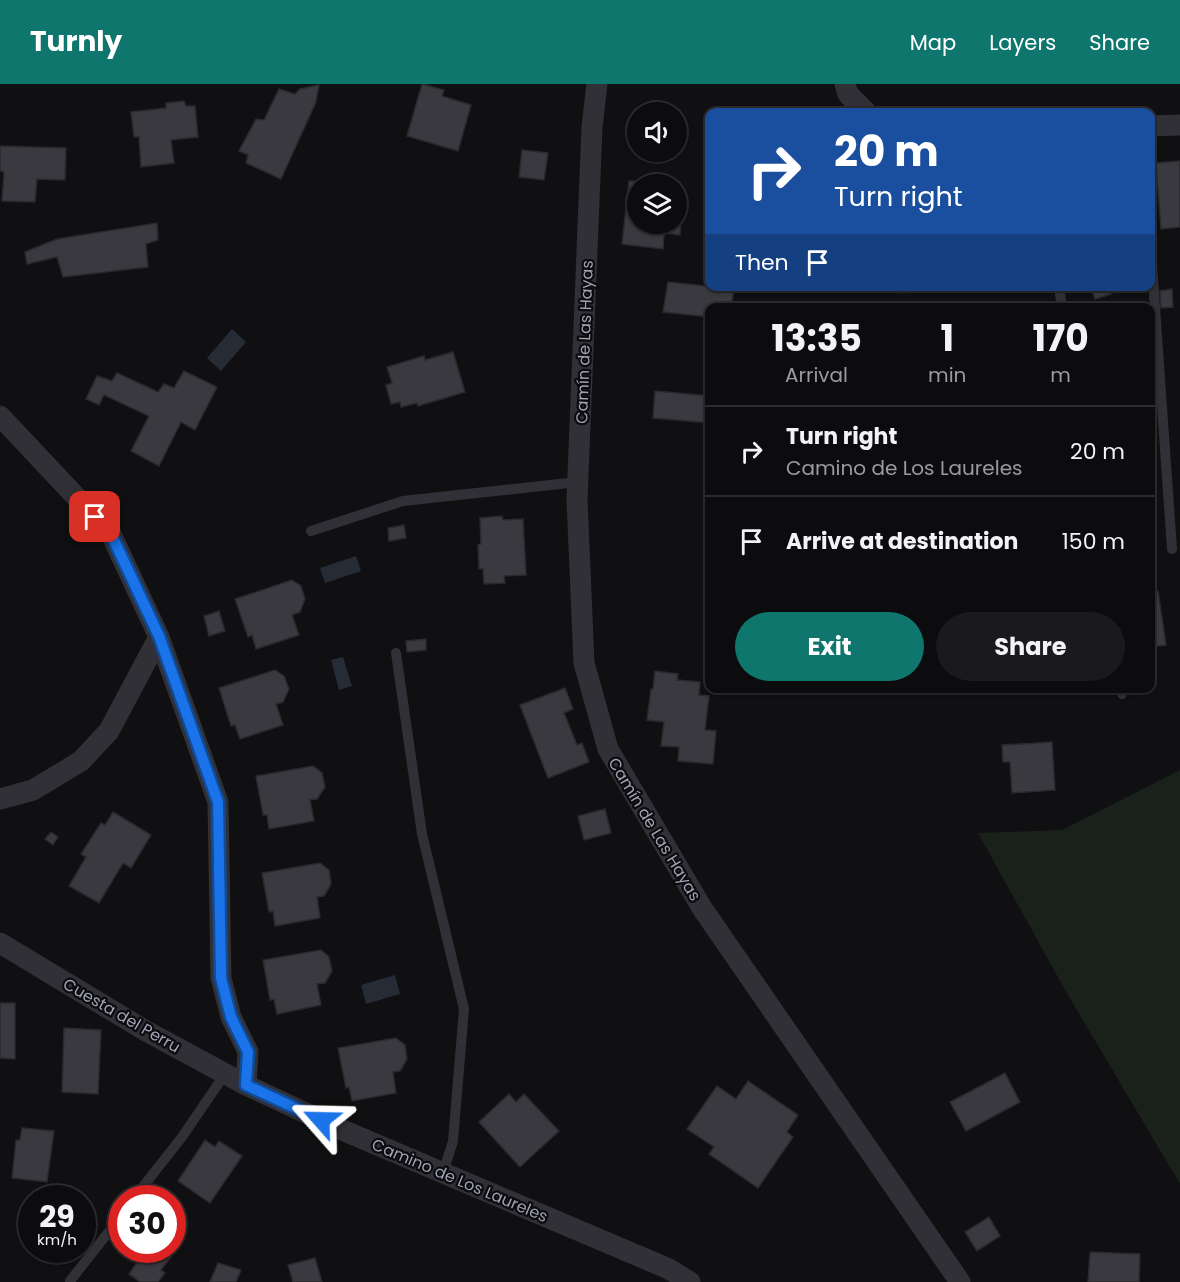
<!DOCTYPE html>
<html lang="en">
<head>
<meta charset="utf-8">
<style>
  :root { --surface:#0c0b0d; --page:#1a191b; --text:#f1f3f6; --muted:#9a9b9d; --line:#2c2b2e; --accent:#0f766e }
  body { margin:0; font-family:Poppins,sans-serif; background:var(--page); color:var(--text); height:100vh; display:flex; flex-direction:column; font-size:22px; white-space:nowrap }
  * { box-sizing:border-box; margin:0 }
  p { font-size:20px; color:var(--muted) }
  .icon { flex:none; width:33px; height:33px; fill:none; stroke:currentColor; stroke-width:2; stroke-linecap:round; stroke-linejoin:round }
  .map { position:relative; flex:1; overflow:hidden }
  .details { position:absolute; left:705px; top:219px; width:450px; height:390px; display:flex; flex-direction:column; background:var(--surface); border-radius:12px; box-shadow:0 2px 4px #0004,0 0 0 2px var(--line) }
  .details>* { flex:none }
  .guide { position:absolute; left:705px; top:24px; width:450px; height:183px; border-radius:12px; box-shadow:0 2px 4px #0004,0 0 0 2px var(--line); background:#1a4fa0; color:#fff; overflow:hidden }
  .controls { position:absolute; left:627px; top:18px; display:grid; gap:12px }
  .controls a { display:grid; place-items:center; width:60px; height:60px; border-radius:50%; background:var(--surface); box-shadow:0 2px 4px #0004,0 0 0 2px var(--line); font-size:30px }
  .speed { position:absolute; left:18px; top:1101px; display:flex; gap:12px; font-size:30px; font-weight:700; text-align:center }
  .speed>* { display:grid; place-content:center; width:78px; height:78px; border-radius:50%; background:var(--surface); box-shadow:0 2px 4px #0004,0 0 0 2px var(--line); line-height:1 }
  .speed small { font-size:15px; font-weight:400 }
  .speed .limit { border:9px solid #d22; background:#fff; color:#111 }
  .pin { position:absolute; display:grid; place-items:center; width:51px; height:51px; color:#fff; margin:-26px; border-radius:12px; box-shadow:0 3px 9px #0006 }
  .me { position:absolute; width:66px; margin:-33px; rotate:295deg; stroke-linejoin:round; filter:drop-shadow(0 0 4px #0008) }
  .turn { display:flex; align-items:center; gap:21px; height:126px; padding:0 30px; font-size:27px }
  .turn .icon { width:78px; height:78px; stroke-width:2.5 }
  .turn b { display:block; font-size:42px; line-height:51px }
  .then { display:flex; align-items:center; height:57px; padding:0 30px; background:#0003; gap:12px; font-size:22px }
  .eta { display:flex; justify-content:space-evenly; align-items:center; height:102px; text-align:center }
  .eta b { font-size:36px; font-weight:700; line-height:42px }
  .button { display:flex; gap:12px; margin-top:auto; padding:12px 30px }
  .button a { flex:1; height:69px; border-radius:36px; background:var(--accent); color:#fff; font-size:24px; font-weight:700; line-height:69px; text-align:center }
  .button a+a { background:var(--page); color:var(--text) }
  ul { padding:0; list-style:none }
  li { display:flex; align-items:center; gap:18px; height:90px; padding:0 30px; border-top:2px solid var(--line) }
  li div { flex:1 }
  li b { display:block; font-size:22px }
  li em { font-style:normal }
  header { display:flex; align-items:center; gap:36px; box-sizing:border-box; height:84px; padding:0 30px; background:var(--accent); color:#fff }
  header strong { font-size:28px }
  nav { display:flex; gap:33px; margin-inline-start:auto; font-size:21px }
  .map>svg:first-child { display:block }
  .green { fill:#1a211b }
  .water { fill:#252c35 }
  .building { fill:#39393f; stroke:#2a292d; stroke-width:1.5 }
  .lines { fill:none; stroke-linecap:round; stroke-linejoin:round }
  .service { stroke:#303036; stroke-width:10 }
  .minor { stroke:#303036; stroke-width:21 }
  .route-casing { stroke:#114b97; stroke-width:15 }
  .route { stroke:#1a73e8; stroke-width:10 }
  .labels { text-anchor:middle; stroke-width:4.5; stroke-linejoin:round; paint-order:stroke }
  .street-label { font-size:16px; fill:#9fa3b3; stroke:#0b0a0c }
</style>
</head>
<body>
<header>
<strong>Turnly</strong>
<nav><a>Map</a><a>Layers</a><a>Share</a></nav>
</header>
<div class="map">
<svg width="1180" height="1198" viewBox="0 0 1180 1198">
  <rect width="100%" height="100%" fill="#100f11"/>
  <!-- green -->
  <path class="green" d="M1180,686v414l-115,-194 -87,-157 84,-3z"/>
  <!-- water -->
  <g class="water">
    <path d="M232,245l14,13 -25,29 -14,-13z"/>
    <path d="M356,472l5,15 -36,12 -5,-15z"/>
    <path d="M343,573l9,29 -13,4 -8,-30z"/>
    <path d="M395,891l5,19 -34,10 -5,-19z"/>
  </g>
  <!-- building -->
  <g class="building">
    <path d="M422,0l22,6 -2,6 29,9 -13,46 -51,-15z"/>
    <path d="M319,1l-3,17 -35,77 -35,-16 2,-8 -9,-4 17,-32 8,1 15,-31 16,5 5,-5z"/>
    <path d="M184,17l2,5h9l3,31 -27,3 3,23 -33,4 -2,-30h-5l-3,-25 35,-4v-5z"/>
    <path d="M0,62l66,2 -1,32 -28,-1 -2,23 -33,-1 2,-29 -4,-1z"/>
    <path d="M522,66l26,3 -4,27 -25,-3z"/>
    <path d="M1180,77v66l-19,2 -5,-66z"/>
    <path d="M629,97l40,3h-31v40h38v-29l7,1 -3,39 -16,-2 -1,16 -41,-5z"/>
    <path d="M157,139l1,17 -12,4 2,23 -85,10 -6,-20 -30,7 -2,-12 32,-13z"/>
    <path d="M668,198l66,7 -3,19h-21v9l-47,-5z"/>
    <path d="M874,202h31v7l-32,-3z"/>
    <path d="M1091,202h32l-12,8 -16,5z"/>
    <path d="M1172,205l1,18 -12,1 -1,-17z"/>
    <path d="M453,268l12,40 -47,14 -1,-3 -16,4 -1,-5 -9,2 -5,-19 6,-2 -5,-16 37,-11 1,4z"/>
    <path d="M184,287l33,16 -22,43 -14,-8 -22,44 -28,-15 18,-35 -45,-21 -5,10 -13,-6 11,-23 15,5 5,-8 41,19 6,-8 10,4z"/>
    <path d="M655,307l55,5v27l-57,-5z"/>
    <path d="M502,432l1,4 20,-1 3,56 -22,1 1,7 -21,1 -1,-15h-4l-1,-24 3,-1 -1,-26z"/>
    <path d="M404,441l2,13 -17,3 -1,-13z"/>
    <path d="M292,496l9,6 4,13 -5,13 -8,3 7,20 -43,14 -4,-14 -4,2 -13,-38z"/>
    <path d="M1158,507l8,54 -16,2v-55z"/>
    <path d="M219,527l6,20 -16,5 -5,-20z"/>
    <path d="M426,555v11l-19,2 -1,-11z"/>
    <path d="M275,586l9,6 5,13 -6,13 -7,2 7,21 -43,14 -5,-14 -4,1 -12,-38z"/>
    <path d="M655,587l23,3 -1,6 23,2 -1,13 10,1 -4,34 11,1 -3,33 -35,-3 1,-14 -18,-1 3,-24 -17,-2 4,-31h2z"/>
    <path d="M565,604l8,21 -9,4 13,32 5,-2 7,19 -41,16 -28,-73z"/>
    <path d="M1052,658l3,48 -43,3 -2,-31h-7l-1,-17z"/>
    <path d="M313,682l9,7 3,14 -8,12 -7,1 4,21 -45,8 -2,-14h-4l-7,-39z"/>
    <path d="M605,725l6,24 -27,7 -6,-24z"/>
    <path d="M113,728l38,23 -20,33 -8,-5 -24,40 -30,-17 17,-29 -5,-3 20,-31 4,2z"/>
    <path d="M51,748l7,5 -5,8 -8,-6z"/>
    <path d="M320,779l9,7 2,14 -7,12 -7,1 3,21 -45,8 -2,-15 -4,1 -7,-39z"/>
    <path d="M321,866l8,7 3,14 -7,12 -8,1 4,21 -44,9 -3,-15 -4,1 -7,-40z"/>
    <path d="M0,919h15v56l-15,-1z"/>
    <path d="M64,944l37,2 -3,64 -36,-2z"/>
    <path d="M396,954l9,7 2,14 -7,12 -7,1 3,21 -44,8 -3,-14 -3,1 -8,-40z"/>
    <path d="M1005,989l15,29 -54,29 -16,-29z"/>
    <path d="M748,997l50,34 -11,17 6,5 -35,51 -49,-34 5,-7 -27,-18 30,-43 19,13z"/>
    <path d="M509,1010l7,8 8,-8 35,37 -39,36 -41,-45z"/>
    <path d="M22,1044l32,3 -7,51 -35,-4 4,-38h4z"/>
    <path d="M205,1056l10,7 4,-6 23,15 -32,47 -32,-22z"/>
    <path d="M989,1133l11,19 -23,15 -12,-19z"/>
    <path d="M172,1157l7,5 -18,24 4,3 -7,9h-18l-11,-8 12,-17 -8,-6 1,-1h38z"/>
    <path d="M1090,1168l50,2 -1,28h-51z"/>
    <path d="M315,1174l7,24h-29l-5,-17z"/>
    <path d="M218,1179l23,7 -5,12h-26z"/>
  </g>
  <g class="lines">
    <!-- service -->
    <g class="service">
      <path d="M1150,153l22,312"/>
      <path d="M1059,202l3,22"/>
      <path d="M311,447l92,-30 175,-19"/>
      <path d="M396,569l26,181 42,175 -11,132 -10,32"/>
      <path d="M1121,604l1,6"/>
      <path d="M134,1114l48,-61 43,-63"/>
      <path d="M70,1197l52,-66"/>
    </g>
    <!-- minor -->
    <g class="minor">
      <path d="M597,0l-5,43 -15,373 7,163 24,86 94,159 258,374"/>
      <path d="M845,0l3,10 18,18"/>
      <path d="M1150,42l30,-1"/>
      <path d="M0,332l111,118 48,103 59,165 3,176 10,39 17,35 -2,33 94,44 329,140 21,13"/>
      <path d="M0,715l33,-9 48,-29 28,-30 50,-94"/>
      <path d="M0,859l146,88 100,54"/>
    </g>
  </g>
  <g class="lines">
    <!-- route casing -->
    <g class="route-casing">
      <path id="route" d="M95,433l16,17 48,102 59,166 3,176 10,39 17,35 -2,33 75,35"/>
    </g>
    <!-- route -->
    <use href="#route" class="route"/>
  </g>
  <g class="labels">
    <!-- street labels -->
    <g class="street-label">
      <text transform="translate(584 258) rotate(-88)" y="6">Camín de Las Hayas</text>
      <text transform="translate(655 745) rotate(59)" y="6">Camín de Las Hayas</text>
      <text transform="translate(122 931) rotate(30)" y="6">Cuesta del Perru</text>
      <text transform="translate(460 1096) rotate(23)" y="6">Camino de Los Laureles</text>
    </g>
  </g>
</svg>
<div class="controls">
<a><svg class="icon" aria-label="sound" viewBox="0 0 24 24"><path d="M4 9h4l5-4v14l-5-4H4zM17 9q2 3 0 6"/></svg></a>
<a><svg class="icon" aria-label="layers" viewBox="0 0 24 24"><path d="M12 4l9 5-9 5-9-5zM3 14l9 5 9-5"/></svg></a>
</div>
<div class="speed"><div>29<small>km/h</small></div><div class="limit">30</div></div>
<div class="pin" style="left:95px;top:433px;background:#d93025"><svg class="icon" aria-label="arrive" viewBox="0 0 24 24"><path d="M6 21V4h12l-3 4 3 4H6"/></svg></div>
<svg class="me" style="left:321px;top:1036px" viewBox="-20 -20 40 40"><path d="M0-17L14 15 0 8-14 15z" fill="#1a73e8" stroke="#fff" stroke-width="4"/></svg>
<div class="guide">
<div class="turn"><svg class="icon" aria-label="right" viewBox="0 0 24 24"><path d="M7 20v-9h11M14 6l5 5-5 5"/></svg><div><b>20 m</b>Turn right</div></div>
<div class="then">Then<svg class="icon" aria-label="arrive" viewBox="0 0 24 24"><path d="M6 21V4h12l-3 4 3 4H6"/></svg></div>
</div>
<section class="details">
<div class="eta">
<div><b>13:35</b><p>Arrival</p></div>
<div><b>1</b><p>min</p></div>
<div><b>170</b><p>m</p></div>
</div>
<ul>
<li><svg class="icon" aria-label="right" viewBox="0 0 24 24"><path d="M7 20v-9h11M14 6l5 5-5 5"/></svg><div><b>Turn right</b><p>Camino de Los Laureles</p></div><em>20 m</em></li>
<li><svg class="icon" aria-label="arrive" viewBox="0 0 24 24"><path d="M6 21V4h12l-3 4 3 4H6"/></svg><div><b>Arrive at destination</b></div><em>150 m</em></li>
</ul>
<div class="button"><a>Exit</a><a>Share</a></div>
</section>
</div>
</body>
</html>
